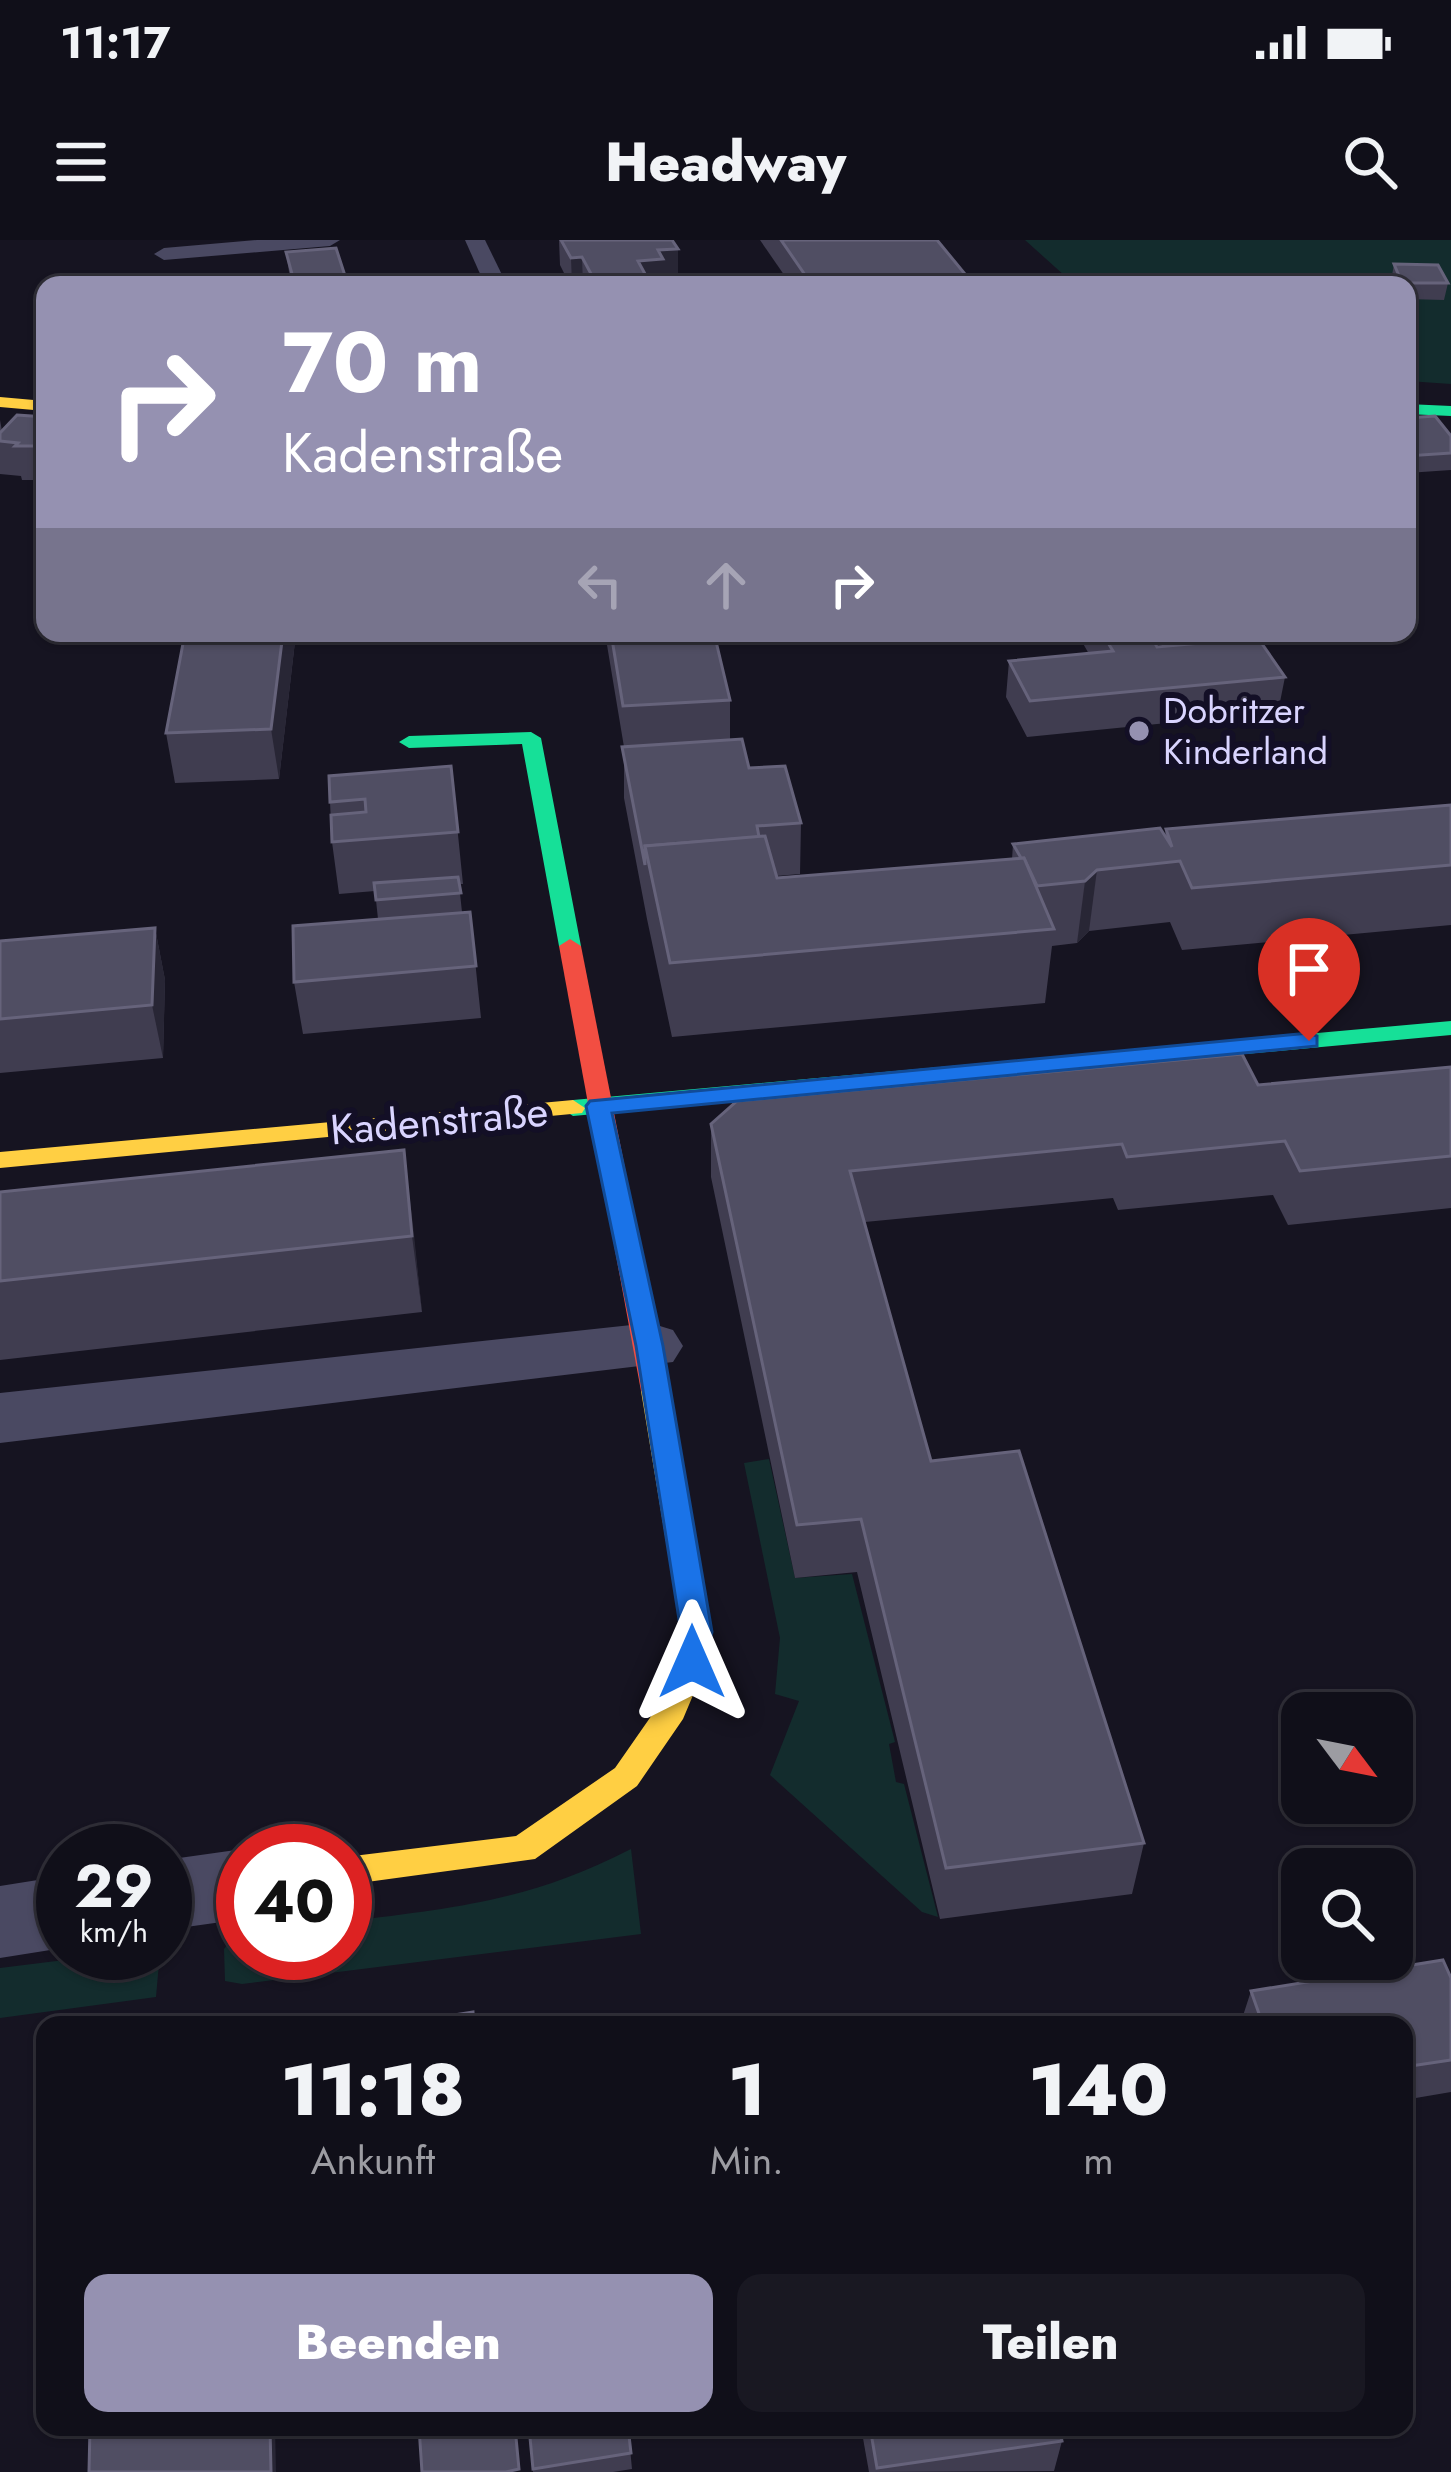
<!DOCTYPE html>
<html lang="de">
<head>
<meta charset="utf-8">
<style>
  :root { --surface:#100f19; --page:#191822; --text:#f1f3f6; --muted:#9c9ca2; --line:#302f38; --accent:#9591b1 }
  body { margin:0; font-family:Jost,sans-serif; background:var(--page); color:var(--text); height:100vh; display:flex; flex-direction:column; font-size:45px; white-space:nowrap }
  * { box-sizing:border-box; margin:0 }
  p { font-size:39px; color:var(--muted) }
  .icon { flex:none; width:66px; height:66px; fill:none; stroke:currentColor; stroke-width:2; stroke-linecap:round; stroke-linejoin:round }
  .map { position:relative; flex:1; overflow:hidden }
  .panel { position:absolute; left:36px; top:1776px; width:1377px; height:420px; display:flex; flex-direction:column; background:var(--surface); border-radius:24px; box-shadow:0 3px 9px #0004,0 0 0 3px var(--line) }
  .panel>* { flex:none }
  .banner { position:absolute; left:36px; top:36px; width:1380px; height:366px; border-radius:24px; box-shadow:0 3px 9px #0004,0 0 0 3px var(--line); background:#9591b1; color:#fff; overflow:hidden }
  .needle { width:78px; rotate:122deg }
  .buttons { position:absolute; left:1281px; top:1452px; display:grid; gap:24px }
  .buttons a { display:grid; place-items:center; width:132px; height:132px; border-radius:24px; background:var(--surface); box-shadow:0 3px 9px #0004,0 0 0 3px var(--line); font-size:60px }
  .speed { position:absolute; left:36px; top:1584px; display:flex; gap:24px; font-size:60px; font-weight:700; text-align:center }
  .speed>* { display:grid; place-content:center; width:156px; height:156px; border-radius:50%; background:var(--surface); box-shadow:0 3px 9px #0004,0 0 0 3px var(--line); line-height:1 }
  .speed small { font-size:30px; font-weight:400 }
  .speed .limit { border:18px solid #d22; background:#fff; color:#111 }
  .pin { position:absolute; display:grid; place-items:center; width:102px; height:102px; color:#fff; margin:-123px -51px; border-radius:50% 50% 50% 0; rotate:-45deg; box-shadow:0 0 12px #0007 }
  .pin .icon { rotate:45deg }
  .me { position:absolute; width:132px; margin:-66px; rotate:0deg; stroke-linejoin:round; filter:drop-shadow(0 0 9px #0008) }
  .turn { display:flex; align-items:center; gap:42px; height:252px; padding:0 48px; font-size:54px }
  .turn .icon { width:156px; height:156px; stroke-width:2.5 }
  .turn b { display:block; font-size:84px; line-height:102px }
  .lanes { display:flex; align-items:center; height:114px; padding:0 48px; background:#0003; justify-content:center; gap:60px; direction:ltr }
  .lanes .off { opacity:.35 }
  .eta { display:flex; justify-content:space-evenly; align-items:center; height:204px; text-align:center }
  .eta b { font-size:72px; font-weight:800; line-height:84px }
  .action { display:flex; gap:24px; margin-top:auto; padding:24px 48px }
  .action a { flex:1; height:138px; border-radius:24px; background:var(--accent); color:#fff; font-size:48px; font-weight:800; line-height:138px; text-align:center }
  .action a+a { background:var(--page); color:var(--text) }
  .status { display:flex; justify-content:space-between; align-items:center; height:84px; padding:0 60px; background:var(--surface); direction:ltr }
  .status svg { height:33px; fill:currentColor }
  header { display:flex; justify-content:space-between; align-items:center; height:156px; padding:0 48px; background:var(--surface); font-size:54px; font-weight:800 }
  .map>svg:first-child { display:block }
  .green { fill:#132c2d }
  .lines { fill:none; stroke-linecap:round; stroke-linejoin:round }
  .lane { fill:#4a4962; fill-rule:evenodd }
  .street { fill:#4a4962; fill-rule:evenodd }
  .fast { fill:#16e098; fill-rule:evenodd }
  .slow { fill:#ffcf43; fill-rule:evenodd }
  .jam { fill:#f24e42; fill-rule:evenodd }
  .wall { fill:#403d50 }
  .shaded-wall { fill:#282635 }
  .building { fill:#504e63; stroke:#66637b; stroke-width:3 }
  .route { fill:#1a73e8; stroke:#114b97; stroke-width:3 }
  .poi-dot { fill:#9591b1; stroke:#130f26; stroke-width:4.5 }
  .labels { text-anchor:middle; stroke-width:12; stroke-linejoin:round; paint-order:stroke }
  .far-poi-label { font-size:36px; fill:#d9d4ff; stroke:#130f26; text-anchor:start }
  .street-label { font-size:42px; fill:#d9d4ff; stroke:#130f26 }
</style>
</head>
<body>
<div class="status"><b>11:17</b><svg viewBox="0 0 49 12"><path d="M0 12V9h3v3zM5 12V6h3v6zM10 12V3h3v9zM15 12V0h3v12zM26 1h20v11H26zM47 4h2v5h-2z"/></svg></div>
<header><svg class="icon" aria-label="menu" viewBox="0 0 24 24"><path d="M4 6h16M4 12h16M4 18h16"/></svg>Headway<svg class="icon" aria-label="search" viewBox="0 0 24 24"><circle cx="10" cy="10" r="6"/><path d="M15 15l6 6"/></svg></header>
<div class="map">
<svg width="1451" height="2232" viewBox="0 0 1451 2232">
  <rect width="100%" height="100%" fill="#161421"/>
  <!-- green -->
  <g class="green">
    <path d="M1025,0h426v144l-44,-3v-96h-182l-10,-8 -140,8z"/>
    <path d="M769,1219l26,119 57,-4 43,168 -6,2 7,38 8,2 34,133 -16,-5 -152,-137 29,-74 -24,-7 5,-56 -36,-175z"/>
    <path d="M631,1609l10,85 -399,50 -17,-3 -1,-32 11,-13 8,-1v18h102v-31c113,-15 182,-20 286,-73z"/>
    <path d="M121,1713h32l6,10 -3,34 -156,21v-50z"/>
  </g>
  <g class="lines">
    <!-- lane -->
    <g class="lane">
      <path d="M257,0h83l-10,6 -166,14 -10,-6 10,-6z"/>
      <path d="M465,0h20l22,45h-22z"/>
    </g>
    <!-- street -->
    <g class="street">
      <path d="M650,1083l23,7 10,16 -10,16 -673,81v-50z"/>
      <path d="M243,1609l6,2h-6v68l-78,11v-70z"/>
      <path d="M63,1636v72l-63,10v-72z"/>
    </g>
    <!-- fast -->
    <g class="fast">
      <path d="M1407,164l44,2v10l-44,-2z"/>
      <path d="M531,492l10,6 40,208 -11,7 -11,-7 -37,-202 -113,4 -10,-6 10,-6z"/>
      <path d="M1451,781v14l-878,81 -12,-8 12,-8z"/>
    </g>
    <!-- slow -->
    <g class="slow">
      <path d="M0,157l45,4v10l-45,-4z"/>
      <path d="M573,860l12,8 -3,5 -582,55v-16z"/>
      <path d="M655,1141l14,10 42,241 -4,30 -24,57 -46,67 -102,73 -190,26v-28l171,-21 99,-68 39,-56 23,-50 4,-30 -40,-241z"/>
    </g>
    <!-- jam -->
    <path class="jam" d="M570,699l11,7 88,445 -14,10 -14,-10 -82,-445z"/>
  </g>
  <!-- wall -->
  <g class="wall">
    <path d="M559,0h113l6,39 -15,1 1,5h-94l-10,-20z"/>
    <path d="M760,0h177l37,45h-183z"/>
    <path d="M286,12l62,33h-57z"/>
    <path d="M1394,24l54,19 -4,17 -37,-1v-14h-14l-2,-4z"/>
    <path d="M45,177v63h-23l-1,-4 -21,-2v-54l2,11z"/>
    <path d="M1407,178l44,18v34l-44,3z"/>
    <path d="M185,393h111l-17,146 -104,4 -9,-50z"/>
    <path d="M605,393h109l16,67v40l19,28 52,55 -1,51 -24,2 1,2 235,-19 1,-15 152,-9 1,-6 285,-24v120l-269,25 -12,-28 -81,9 -12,12 -25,3 -7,57 -373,34 -25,-118 -23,-121v-51z"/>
    <path d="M1077,393h72l8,14 128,30 -7,35 -251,25 -21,-40 3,-36 80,-7z"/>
    <path d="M451,526l12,118h-4l3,28h8l11,106 -178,16 -9,-52 84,-63 -3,-28 -36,3 -7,-52 -2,-40z"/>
    <path d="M155,688l10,52 -2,78 -163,15v-132z"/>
    <path d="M1451,827v141l-163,17 -15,-30 -155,15 -5,-12 -248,24 66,239 213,382 -12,51 -192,25 -83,-347 -62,6 -84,-401v-53l547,-39z"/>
    <path d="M404,910l18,162 -422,48v-168z"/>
    <path d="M1451,1738v114l-47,8v-75h-164l11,-34z"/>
    <path d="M529,2187h99l4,42 -19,3h-80z"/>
    <path d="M861,2187h198l3,14 -8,30 -185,1z"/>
  </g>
  <!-- shaded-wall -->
  <g class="shaded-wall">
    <path d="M678,9v30l-15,1 1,5h-26v-24l20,-11z"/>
    <path d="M582,17l1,28h-11l-1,-27z"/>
    <path d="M45,94v17l-4,1 -3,-17z"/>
    <path d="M283,393h13l-17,146 -8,-50z"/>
    <path d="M1097,630l-8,61 -12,12 8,-62z"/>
    <path d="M155,688l10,52 -2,78 -11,-53z"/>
    <path d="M404,910l9,75 9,87 -10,-76z"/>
    <path d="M270,2187h5l1,45h-5z"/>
  </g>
  <!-- building -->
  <g class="building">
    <path d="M561,0h111l6,9 -20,1 5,9 -25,2 13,24h-54l-15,-28 -11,1z"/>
    <path d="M781,0h156l37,45h-162z"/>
    <path d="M336,8l12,37h-53l-9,-33z"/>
    <path d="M1394,24l44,1 10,18h-46z"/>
    <path d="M45,69v25l-7,1 -3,-25z"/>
    <path d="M17,175l28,2v29h-30l3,-3 -18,-2v-8z"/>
    <path d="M1435,176l16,20v17l-44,3v-38z"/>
    <path d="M185,393h98l-12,96 -105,4z"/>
    <path d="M611,393h103l16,67 -107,6z"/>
    <path d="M1102,393h47l8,14 101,-9 27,39 -255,24 -21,-40 104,-10z"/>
    <path d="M742,499l7,29 36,-2 16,57 -44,3 2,11 -114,9v19l-23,-118z"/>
    <path d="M451,526l7,66 -126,10 -1,-27 35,-3 -1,-13 -35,3 -1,-26z"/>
    <path d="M1451,565v60l-259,23 -12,-27 -83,9 -12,11 -48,5 -13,-28h-3l-8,-14 147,-16 12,19 -6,-18z"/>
    <path d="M765,596l12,42 247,-20 30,71 -384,34 -25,-117z"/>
    <path d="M458,637l3,16 -85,7 -2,-17z"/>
    <path d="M470,672l6,54 -182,16 -1,-56z"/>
    <path d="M155,688l-3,77 -152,14v-78z"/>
    <path d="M1242,814l16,31 193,-18v89l-151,15 -15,-30 -158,16 -5,-13 -272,27 81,290 88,-10 125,392 -198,25 -85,-349 -64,6 -86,-401 26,-23z"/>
    <path d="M404,910l8,86 -412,45v-89z"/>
    <path d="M1443,1720l8,18v82l-47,7v-42h-141l-12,-34z"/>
    <path d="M473,1772l1,13h-83z"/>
    <path d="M90,2187h180l1,45h-182z"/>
    <path d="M419,2187h96l4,42 -13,3h-84z"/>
    <path d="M529,2187h99l3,26 -98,16z"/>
    <path d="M870,2187h189l3,14 -185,27z"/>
  </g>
  <!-- route -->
  <path class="route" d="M1309,793l8,3v10l-705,67 51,233 49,286 -10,39h-21l-5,-9 5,-30 -45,-286 -50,-240 4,-5z"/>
  <!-- markers -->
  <circle class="poi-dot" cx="1139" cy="491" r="12"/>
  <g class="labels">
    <!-- far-poi labels -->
    <g class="far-poi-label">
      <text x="1163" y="483">Dobritzer<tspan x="1163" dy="41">Kinderland</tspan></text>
    </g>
    <!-- street labels -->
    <g class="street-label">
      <text transform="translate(439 880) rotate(-5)" y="15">Kadenstraße</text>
    </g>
  </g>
</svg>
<div class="buttons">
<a><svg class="needle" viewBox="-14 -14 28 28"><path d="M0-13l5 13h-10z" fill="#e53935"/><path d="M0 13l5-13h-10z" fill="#9c9ca2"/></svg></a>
<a><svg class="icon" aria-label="search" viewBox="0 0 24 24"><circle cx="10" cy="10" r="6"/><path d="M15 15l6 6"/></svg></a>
</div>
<div class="speed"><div>29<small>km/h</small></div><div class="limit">40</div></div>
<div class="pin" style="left:1309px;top:801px;background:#d93025"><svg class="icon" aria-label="arrive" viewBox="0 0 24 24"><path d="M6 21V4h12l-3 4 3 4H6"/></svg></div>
<svg class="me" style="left:692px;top:1422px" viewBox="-20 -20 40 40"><path d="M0-17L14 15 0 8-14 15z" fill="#1a73e8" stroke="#fff" stroke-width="4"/></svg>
<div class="banner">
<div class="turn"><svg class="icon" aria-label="right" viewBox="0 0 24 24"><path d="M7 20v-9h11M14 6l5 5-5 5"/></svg><div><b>70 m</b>Kadenstraße</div></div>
<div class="lanes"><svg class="icon off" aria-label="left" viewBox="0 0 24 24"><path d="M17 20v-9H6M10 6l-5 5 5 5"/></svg><svg class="icon off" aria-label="ahead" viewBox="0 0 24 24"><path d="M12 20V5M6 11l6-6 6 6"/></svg><svg class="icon" aria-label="right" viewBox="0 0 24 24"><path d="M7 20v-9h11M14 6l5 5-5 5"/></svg></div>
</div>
<section class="panel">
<div class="eta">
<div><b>11:18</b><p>Ankunft</p></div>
<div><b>1</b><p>Min.</p></div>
<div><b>140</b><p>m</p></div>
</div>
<div class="action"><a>Beenden</a><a>Teilen</a></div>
</section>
</div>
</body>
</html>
